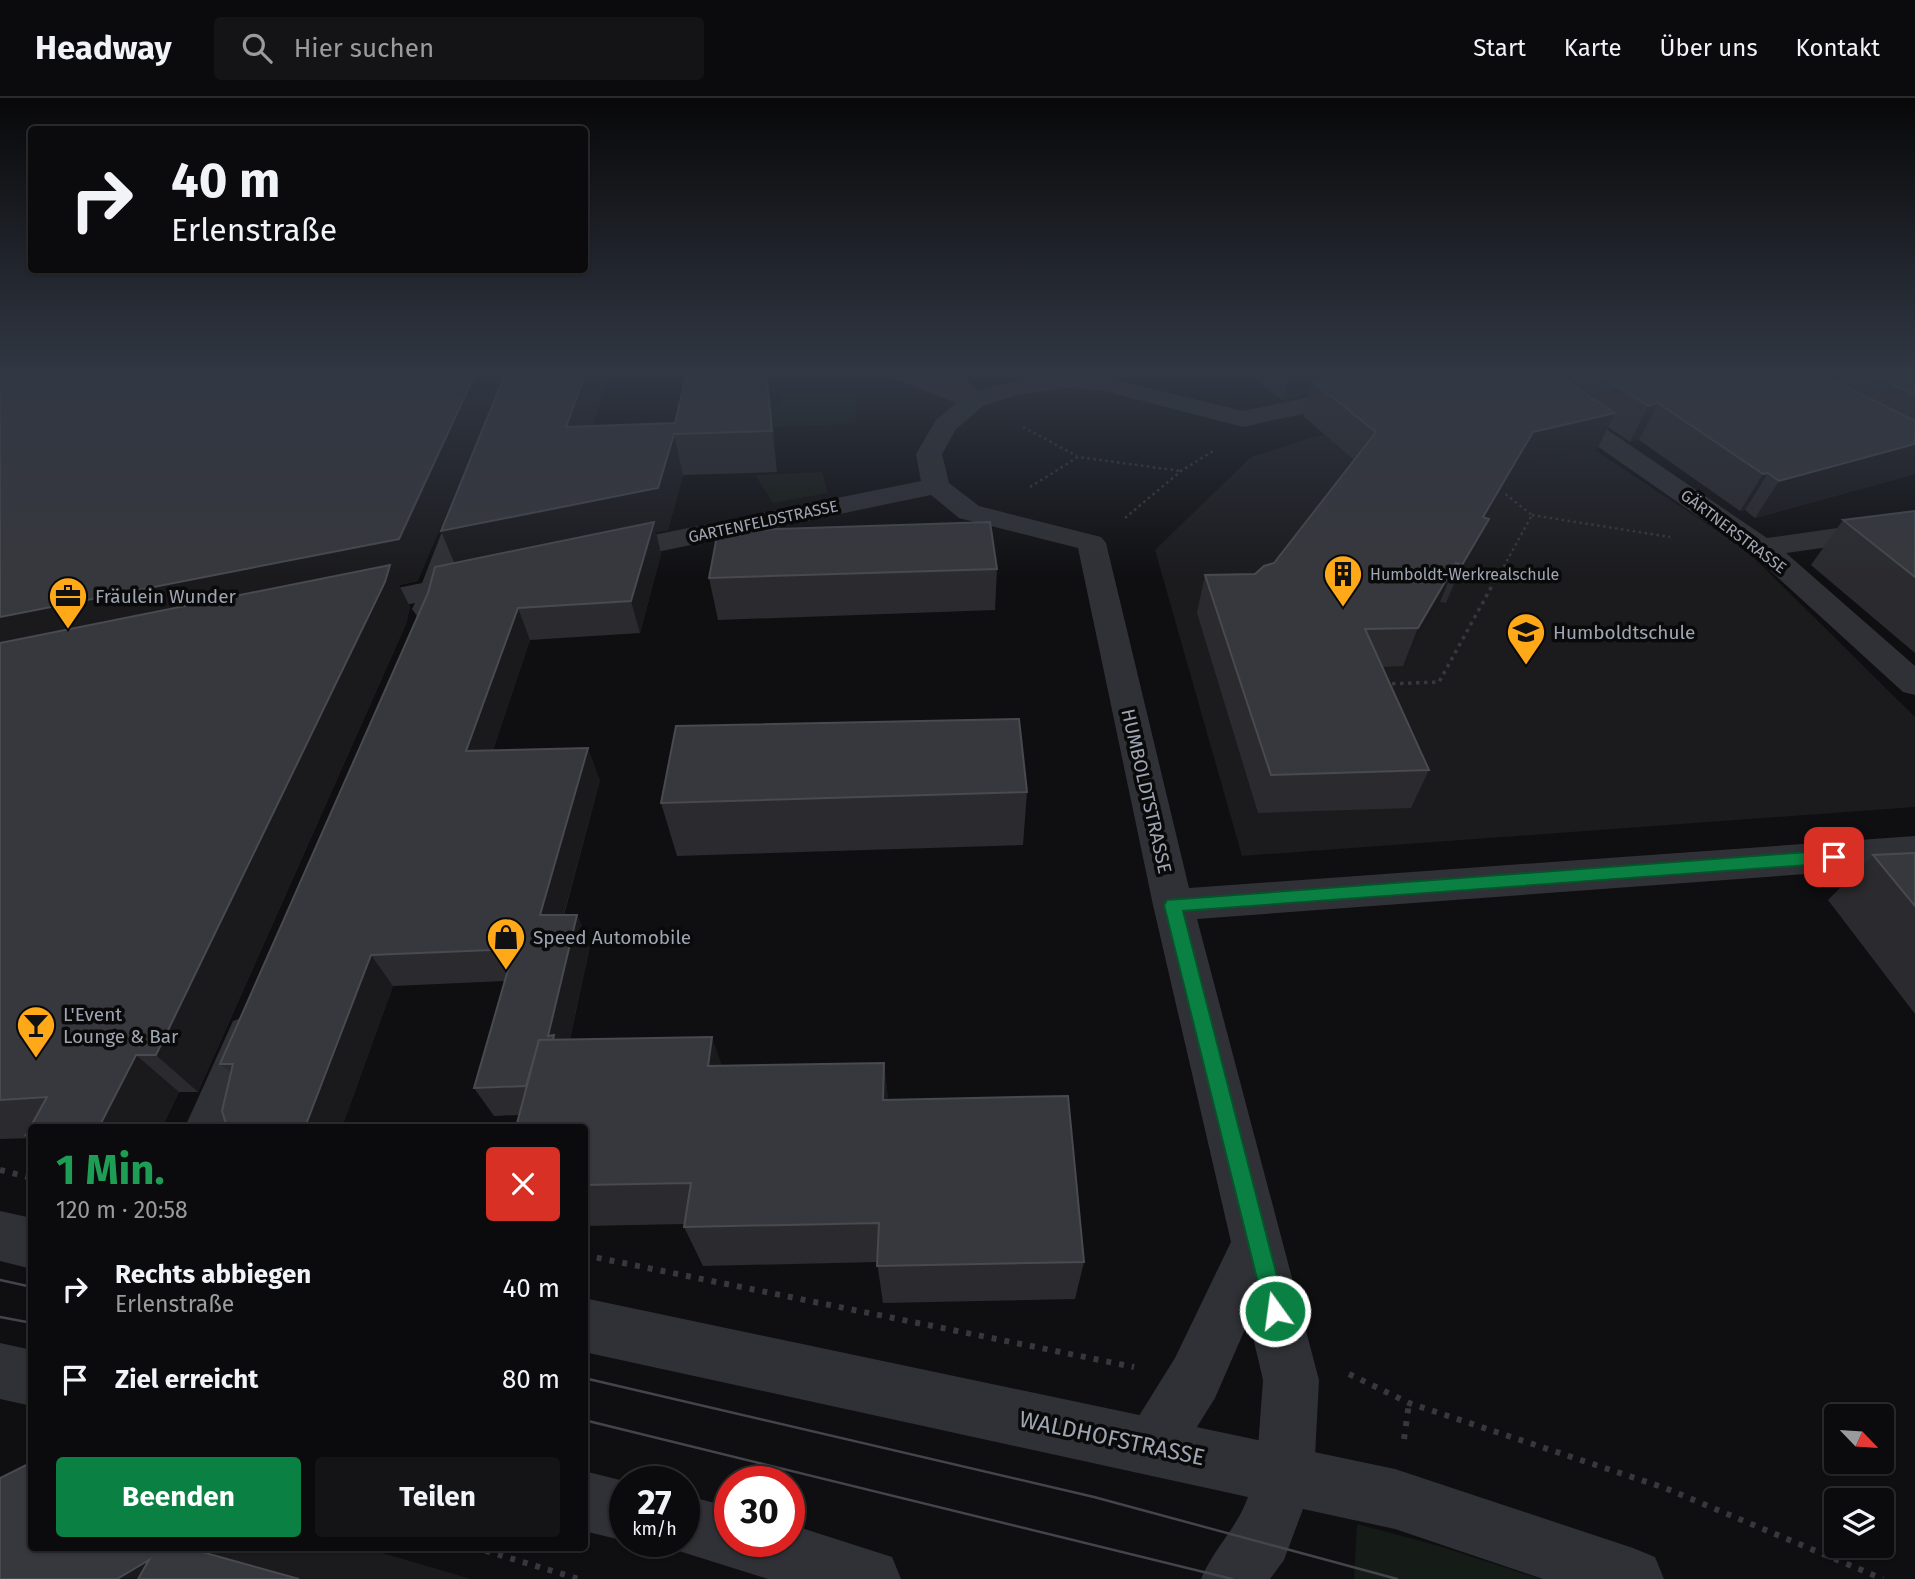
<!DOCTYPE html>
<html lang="de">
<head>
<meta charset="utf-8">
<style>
  :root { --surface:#0b0b0d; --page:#141416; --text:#f1f3f6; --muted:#9a9b9d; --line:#2b2b2e; --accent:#0b8043 }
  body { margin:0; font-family:"Fira Sans",sans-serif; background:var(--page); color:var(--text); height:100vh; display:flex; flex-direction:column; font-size:26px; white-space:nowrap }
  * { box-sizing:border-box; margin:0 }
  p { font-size:23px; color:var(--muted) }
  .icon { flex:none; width:38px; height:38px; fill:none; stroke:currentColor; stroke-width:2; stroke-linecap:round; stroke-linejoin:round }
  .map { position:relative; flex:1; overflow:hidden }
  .panel { position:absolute; left:28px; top:1026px; width:560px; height:427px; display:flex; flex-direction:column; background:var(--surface); border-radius:7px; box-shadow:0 2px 5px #0004,0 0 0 2px var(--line) }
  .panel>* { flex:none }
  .hud { position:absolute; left:28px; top:28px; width:560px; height:147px; border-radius:7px; box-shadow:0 2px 5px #0004,0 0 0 2px var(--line); background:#0b0b0d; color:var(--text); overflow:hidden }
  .needle { width:46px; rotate:115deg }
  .tools { position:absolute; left:1824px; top:1306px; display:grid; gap:14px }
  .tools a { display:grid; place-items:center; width:70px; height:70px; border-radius:7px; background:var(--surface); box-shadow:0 2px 5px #0004,0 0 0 2px var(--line); font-size:35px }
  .speed { position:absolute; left:609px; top:1368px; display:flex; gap:14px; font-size:35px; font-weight:700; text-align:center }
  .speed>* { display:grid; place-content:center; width:91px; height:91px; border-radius:50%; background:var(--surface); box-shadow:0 2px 5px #0004,0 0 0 2px var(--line); line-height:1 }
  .speed small { font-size:18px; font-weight:400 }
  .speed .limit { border:10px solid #d22; background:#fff; color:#111 }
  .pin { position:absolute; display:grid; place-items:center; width:60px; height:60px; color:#fff; margin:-30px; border-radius:14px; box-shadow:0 4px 10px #0006 }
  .me { position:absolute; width:77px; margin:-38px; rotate:346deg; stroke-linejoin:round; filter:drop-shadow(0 0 5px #0008) }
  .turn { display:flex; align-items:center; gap:24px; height:147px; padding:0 28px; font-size:32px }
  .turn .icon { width:91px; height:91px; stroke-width:2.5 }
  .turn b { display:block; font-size:49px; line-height:60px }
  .round { display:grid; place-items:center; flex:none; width:74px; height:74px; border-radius:7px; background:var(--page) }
  .headline { display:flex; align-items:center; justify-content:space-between; height:119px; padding:0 28px }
  h1 { font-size:42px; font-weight:700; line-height:52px; color:#1e9e55 }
  .primary-button { display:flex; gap:14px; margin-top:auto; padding:14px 28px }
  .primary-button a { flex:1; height:80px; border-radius:7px; background:var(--accent); color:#fff; font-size:28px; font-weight:700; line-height:80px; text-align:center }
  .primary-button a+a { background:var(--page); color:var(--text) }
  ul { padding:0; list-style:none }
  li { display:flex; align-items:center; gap:21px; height:91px; padding:0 28px }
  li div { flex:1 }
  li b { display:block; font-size:26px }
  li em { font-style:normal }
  header { display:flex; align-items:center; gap:42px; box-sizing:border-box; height:98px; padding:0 35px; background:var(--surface); border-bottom:2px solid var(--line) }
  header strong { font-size:33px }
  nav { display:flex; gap:38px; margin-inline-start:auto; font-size:24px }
  .search { width:490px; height:63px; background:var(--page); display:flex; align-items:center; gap:18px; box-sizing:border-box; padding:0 24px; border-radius:7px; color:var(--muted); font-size:26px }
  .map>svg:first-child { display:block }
  .built { fill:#1b1b1e }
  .green { fill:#151b16 }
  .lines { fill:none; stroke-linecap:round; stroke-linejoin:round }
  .path-far2 { stroke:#36383d; stroke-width:2.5; stroke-dasharray:2.5 3.5; stroke-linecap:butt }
  .path-far1 { stroke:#36383d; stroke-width:3.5; stroke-dasharray:3.5 4.5; stroke-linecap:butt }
  .path { stroke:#36383d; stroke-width:6; stroke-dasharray:5 8; stroke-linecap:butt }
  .pedestrian { fill:#303136; fill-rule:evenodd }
  .minor { fill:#303136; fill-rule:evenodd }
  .tertiary { fill:#303136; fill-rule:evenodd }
  .tram { stroke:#43454b; stroke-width:2.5 }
  .wall { fill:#2b2b2f }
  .shaded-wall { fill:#1a1a1d }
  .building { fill:#37383d; stroke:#484a50; stroke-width:2 }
  .route { fill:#0b8043; stroke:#07532c; stroke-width:2 }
  .labels { text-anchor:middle; stroke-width:7; stroke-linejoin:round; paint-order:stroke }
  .far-street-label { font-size:16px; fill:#9fa6b3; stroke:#0a0a0b }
  .far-poi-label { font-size:16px; fill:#9fa6b3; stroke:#0a0a0b; text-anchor:start }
  .poi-label { font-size:19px; fill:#9fa6b3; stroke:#0a0a0b; text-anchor:start }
  .street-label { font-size:19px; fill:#9fa6b3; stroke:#0a0a0b }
  .near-street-label { font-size:23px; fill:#9fa6b3; stroke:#0a0a0b }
</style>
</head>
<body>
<header>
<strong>Headway</strong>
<div class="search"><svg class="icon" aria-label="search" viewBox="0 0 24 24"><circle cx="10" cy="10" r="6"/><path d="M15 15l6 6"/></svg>Hier suchen</div>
<nav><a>Start</a><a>Karte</a><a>Über uns</a><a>Kontakt</a></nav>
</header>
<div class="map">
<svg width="1915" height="1481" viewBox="0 0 1915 1481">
  <rect width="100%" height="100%" fill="#0f0f11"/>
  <!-- built -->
  <g class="built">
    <path d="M1508,295l237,156 170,168v90l-673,49 -87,-306 96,-93 59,-19z"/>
    <path d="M137,1449h225l109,32h-351z"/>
  </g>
  <!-- green -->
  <g class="green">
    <path d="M630,274h60l-2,19h-66z"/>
    <path d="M779,274h63l17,7 -4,45 -104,4 1,-20 29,-3z"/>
    <path d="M1179,274h55l16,13 -13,3z"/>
    <path d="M822,374l6,21 -55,10 -18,-28z"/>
    <path d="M1357,1426l82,22 101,33h-186z"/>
  </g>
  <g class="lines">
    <!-- path-far2 -->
    <g class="path-far2">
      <path d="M1023,329l54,29"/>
      <path d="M1030,389l48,-30 103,14"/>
      <path d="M1532,417l138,22"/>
      <path d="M1125,420l56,-47 32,-20"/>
      <path d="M1498,479l34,-62 -33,-26"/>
    </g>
    <!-- path-far1 -->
    <path class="path-far1" d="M1384,586l55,-2 59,-107"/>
    <!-- path -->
    <g class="path">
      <path d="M0,1072l32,8"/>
      <path d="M584,1157l550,112"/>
      <path d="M1349,1276l60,29 256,85 218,91"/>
      <path d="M1404,1341l5,-36"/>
      <path d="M473,1449l106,32"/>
    </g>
    <!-- pedestrian -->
    <path class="pedestrian" d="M885,274h34l64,24 3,5 -3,5 -9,2 -9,-2 -76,-29z"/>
    <!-- minor -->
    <g class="minor">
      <path d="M934,274h25l19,19 35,-10 52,-7 35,2 143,35 185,-39h45l-4,5 -8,2 -218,48 -143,-37 -35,-2 -48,7 -34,11 -27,23 -14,25 7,29 30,23 122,31 5,6 83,345 726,-52v30l-718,53 122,461 -5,95 -8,21 -21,8 -21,-8 -8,-21 7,-95 -14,-60 -34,78 -43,69 -20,9 -20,-9 -9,-20 9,-20 43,-69 56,-116 -78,-337 -75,-357 -119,-30 -28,-23 -322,67 -10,-3 -5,-6 5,-6 10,-3 312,-63 -5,-27 20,-34 24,-20z"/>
      <path d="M1494,274h28l245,166 148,-21v18l-129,18 129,113v29l-12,-3 -151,-138 -254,-177z"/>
      <path d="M468,395l10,2 4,6 -27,75 26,-5 11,3 4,6 -4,6 -44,10 -9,20 -11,3 -11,-3 -5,-7 3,-6 -60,13 -11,-3 -5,-7 5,-7 78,-16 32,-82 4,-6z"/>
      <path d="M249,917l16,6 6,14 -38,92h-48l48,-106z"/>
    </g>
    <!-- tertiary -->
    <g class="tertiary">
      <path d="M0,1113l32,7v51l-32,-8z"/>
      <path d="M584,1200l811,171 238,79 22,9 9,22h-121l-148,-50 -92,-20 -19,51 -14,19h-69c13,-31 36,-51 47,-82l-664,-145z"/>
      <path d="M0,1245l32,7v56l-32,-7z"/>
      <path d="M584,1373l44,11h-3v59l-41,-10z"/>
      <path d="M684,1397l46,12v35h59v-18l103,33 9,22h-133l-105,-33 -2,-4h23z"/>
    </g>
    <!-- tram -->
    <g class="tram">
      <path d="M0,1182l32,7"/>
      <path d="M0,1219l32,6"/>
      <path d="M584,1280l510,119 303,82"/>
      <path d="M584,1322l648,159"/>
    </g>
  </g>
  <!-- wall -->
  <g class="wall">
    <path d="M0,274l418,209 -19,4 11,22 -4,17 -208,468h-19l-17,35h-130v11l-32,1z"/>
    <path d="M506,274h104l-18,54 83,-3 12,-51h81l9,100 -94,3 -15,55 -12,2 5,22 -21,79 -110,7 -37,110 107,30 -36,135h13l13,31 -20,93 152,27 162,-3 4,37 196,162 -9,37 -192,4 -6,-41 -174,4 -19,-39v-3l-100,2v-99l-65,-12 -25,1 -20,-28 31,-107 -112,5 -51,141h-115l4,-54 -11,-9 234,-501z"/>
    <path d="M1244,274h671v102l-160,44 -10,-8 -5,1 -101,-71 -9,2 -22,-15 -11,22 -80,19 -29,51 -16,38 -26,46 -6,-1 -37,64 -21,1 47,103 -18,38 -153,5 -61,-200 8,-38 50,-1 19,-11 80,-103 -51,-44 6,-22 -26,6z"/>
    <path d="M1915,413v142l-104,-88 32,-45z"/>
    <path d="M997,471l-2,41 -277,10 -9,-42z"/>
    <path d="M1027,694l-4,53 -346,11 -16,-53z"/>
    <path d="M1915,755v161l-87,-114 45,-45z"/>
  </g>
  <!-- shaded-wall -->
  <g class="shaded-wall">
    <path d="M476,274h30l-88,209 -19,4 11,22 -4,17 -208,468 -42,-37 -156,-388v-50z"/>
    <path d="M586,274h24l-32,95 -12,-40z"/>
    <path d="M766,274h2l9,100 -5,-41z"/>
    <path d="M1290,274h125l-103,9 -3,13 -26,6z"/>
    <path d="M1658,305l-19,37 -9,2 18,-36z"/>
    <path d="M1615,315l-18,36 -80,19 -50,87 16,-38 50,-85z"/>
    <path d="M674,336l9,41 -15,55 -12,2 5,22 -21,79 -9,-32 -173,-29 -17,-41z"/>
    <path d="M1915,346v30l-160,44 24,-37z"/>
    <path d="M1768,375l-23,37 -5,1 23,-37z"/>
    <path d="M1489,421l-17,38 -26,46 16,-38z"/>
    <path d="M1456,465l-16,39 -37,64 15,-38z"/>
    <path d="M518,510l12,32 -48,143 -16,-32z"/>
    <path d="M588,650l12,32 -45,166 -15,-31z"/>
    <path d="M577,817l13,31 -24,111 -18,-21z"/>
    <path d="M371,857l22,31 -51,141h-37z"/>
    <path d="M712,939l16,46 -20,-17z"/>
    <path d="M136,957l43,37 -17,35h-63z"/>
    <path d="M884,965l5,45 -6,-8z"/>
    <path d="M149,1462l19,19h-51z"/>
  </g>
  <!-- building -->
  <g class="building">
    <path d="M0,274h476l-77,167 -399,78z"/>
    <path d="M506,274h80l-20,55 109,-4 12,-51h79l6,59 -98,3 -16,54 -217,43z"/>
    <path d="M1353,274h199l63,41 -82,19 -50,85 6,2 -27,46 -6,-2 -38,65 -53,1 64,141 -158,5 -66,-200 50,-1 9,-8 10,-3 102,-131 -64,-51z"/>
    <path d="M1595,274h222l98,49v23l-136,37 -11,-8 -5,1 -105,-71 -10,3z"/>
    <path d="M1867,274h48v23z"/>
    <path d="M1915,413v66l-72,-57z"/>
    <path d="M654,424l-23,79 -113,7 -52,143 122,-3 -48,167h37l-29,121 6,-1 -1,5h-14l-13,46 -52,2 40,-139 -143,6 -66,172h-78l-5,-16 11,-47h-13l208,-471 7,-26z"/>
    <path d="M990,424l7,47 -288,9 9,-47z"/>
    <path d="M390,467l-5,17 -229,473h-20l-37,72h-67v7l-6,1 21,-38 -47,3v-457z"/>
    <path d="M1019,621l8,73 -366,11 15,-77z"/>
    <path d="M1915,755v53l-42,-51z"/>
    <path d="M712,939l-4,29 176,-3 -1,37 185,-4 16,166 -207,4 2,-43 -195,4 7,-44 -107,2v-58h-68l23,-87z"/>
    <path d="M32,1364v85h152l115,32h-161l11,-19 -32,19h-117v-101z"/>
  </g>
  <!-- sky -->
  <linearGradient id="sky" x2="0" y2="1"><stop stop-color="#080809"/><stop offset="0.57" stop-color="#313743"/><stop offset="1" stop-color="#313743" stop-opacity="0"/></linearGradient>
  <rect width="1915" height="481" fill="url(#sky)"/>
  <!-- route -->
  <path class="route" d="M1834,752l8,7 -8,6 -651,48 103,400 -4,8 -7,3 -8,-3 -103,-414 3,-5z"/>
  <!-- icons -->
  <defs>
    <g id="building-pin" transform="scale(2.0125)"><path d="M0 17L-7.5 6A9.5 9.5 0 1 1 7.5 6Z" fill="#ffa919" stroke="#0a0a0b"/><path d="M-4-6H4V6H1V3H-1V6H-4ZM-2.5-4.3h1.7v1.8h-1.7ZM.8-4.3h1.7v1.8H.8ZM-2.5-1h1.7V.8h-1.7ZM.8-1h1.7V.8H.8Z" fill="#111"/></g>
    <g id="office-pin" transform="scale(2.0125)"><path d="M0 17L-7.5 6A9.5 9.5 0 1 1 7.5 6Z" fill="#ffa919" stroke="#0a0a0b"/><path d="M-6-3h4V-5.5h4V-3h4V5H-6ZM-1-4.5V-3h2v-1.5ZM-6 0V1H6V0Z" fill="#111"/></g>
    <g id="school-pin" transform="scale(2.0125)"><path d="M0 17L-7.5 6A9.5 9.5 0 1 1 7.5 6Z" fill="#ffa919" stroke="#0a0a0b"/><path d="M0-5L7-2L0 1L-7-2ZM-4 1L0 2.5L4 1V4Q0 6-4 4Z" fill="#111"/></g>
    <g id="shop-pin" transform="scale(2.0125)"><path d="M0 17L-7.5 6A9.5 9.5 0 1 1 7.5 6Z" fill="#ffa919" stroke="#0a0a0b"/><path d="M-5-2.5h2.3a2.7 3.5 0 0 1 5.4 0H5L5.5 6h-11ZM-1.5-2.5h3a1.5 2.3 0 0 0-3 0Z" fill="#111"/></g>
    <g id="bar-pin" transform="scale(2.0125)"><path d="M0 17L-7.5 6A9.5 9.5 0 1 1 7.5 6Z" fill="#ffa919" stroke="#0a0a0b"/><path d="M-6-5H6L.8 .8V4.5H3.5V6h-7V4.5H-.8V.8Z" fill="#111"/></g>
  </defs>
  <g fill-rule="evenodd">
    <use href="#building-pin" x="1343" y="476"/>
    <use href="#office-pin" x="68" y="498"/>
    <use href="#school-pin" x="1526" y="534"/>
    <use href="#shop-pin" x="506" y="839"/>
    <use href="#bar-pin" x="36" y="927"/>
  </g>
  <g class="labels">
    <!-- far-street labels -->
    <g class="far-street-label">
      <text transform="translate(763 423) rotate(-12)" y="6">GARTENFELDSTRASSE</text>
      <text transform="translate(1734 433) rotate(37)" y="6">GÄRTNERSTRASSE</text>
    </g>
    <!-- far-poi labels -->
    <g class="far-poi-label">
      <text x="1370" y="482">Humboldt-Werkrealschule</text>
    </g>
    <!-- poi labels -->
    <g class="poi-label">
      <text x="95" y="505">Fräulein Wunder</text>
      <text x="1553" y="541">Humboldtschule</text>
      <text x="533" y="846">Speed Automobile</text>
      <text x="63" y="923">L'Event<tspan x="63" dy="22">Lounge &amp; Bar</tspan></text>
    </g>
    <!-- street labels -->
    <g class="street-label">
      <text transform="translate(1147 693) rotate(77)" y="7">HUMBOLDTSTRASSE</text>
    </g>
    <!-- near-street labels -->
    <g class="near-street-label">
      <text transform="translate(1112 1340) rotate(12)" y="8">WALDHOFSTRASSE</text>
    </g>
  </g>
</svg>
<div class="tools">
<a><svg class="needle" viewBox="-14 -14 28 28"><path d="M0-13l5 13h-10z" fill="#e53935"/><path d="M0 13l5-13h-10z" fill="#9a9b9d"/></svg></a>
<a><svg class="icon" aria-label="layers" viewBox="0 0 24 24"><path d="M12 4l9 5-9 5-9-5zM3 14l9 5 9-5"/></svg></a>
</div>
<div class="speed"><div>27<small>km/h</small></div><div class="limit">30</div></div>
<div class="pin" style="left:1834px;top:759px;background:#d93025"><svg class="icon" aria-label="arrive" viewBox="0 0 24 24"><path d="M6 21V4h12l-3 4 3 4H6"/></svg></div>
<svg class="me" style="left:1275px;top:1213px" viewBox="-20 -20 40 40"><circle r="17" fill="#0b8043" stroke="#fff" stroke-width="3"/><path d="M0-11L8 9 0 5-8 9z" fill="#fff"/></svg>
<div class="hud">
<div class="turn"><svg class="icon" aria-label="right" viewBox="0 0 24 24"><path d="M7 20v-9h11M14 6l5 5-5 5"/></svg><div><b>40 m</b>Erlenstraße</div></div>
</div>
<section class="panel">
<div class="headline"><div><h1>1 Min.</h1><p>120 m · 20:58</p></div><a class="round" style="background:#d93025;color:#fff"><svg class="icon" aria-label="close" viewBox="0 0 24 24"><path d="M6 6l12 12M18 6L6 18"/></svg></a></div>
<ul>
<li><svg class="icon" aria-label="right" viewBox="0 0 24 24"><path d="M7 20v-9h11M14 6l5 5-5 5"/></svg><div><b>Rechts abbiegen</b><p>Erlenstraße</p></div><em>40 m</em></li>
<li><svg class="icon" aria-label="arrive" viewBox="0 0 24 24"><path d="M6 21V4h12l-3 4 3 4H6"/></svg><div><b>Ziel erreicht</b></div><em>80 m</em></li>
</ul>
<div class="primary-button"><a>Beenden</a><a>Teilen</a></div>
</section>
</div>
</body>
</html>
